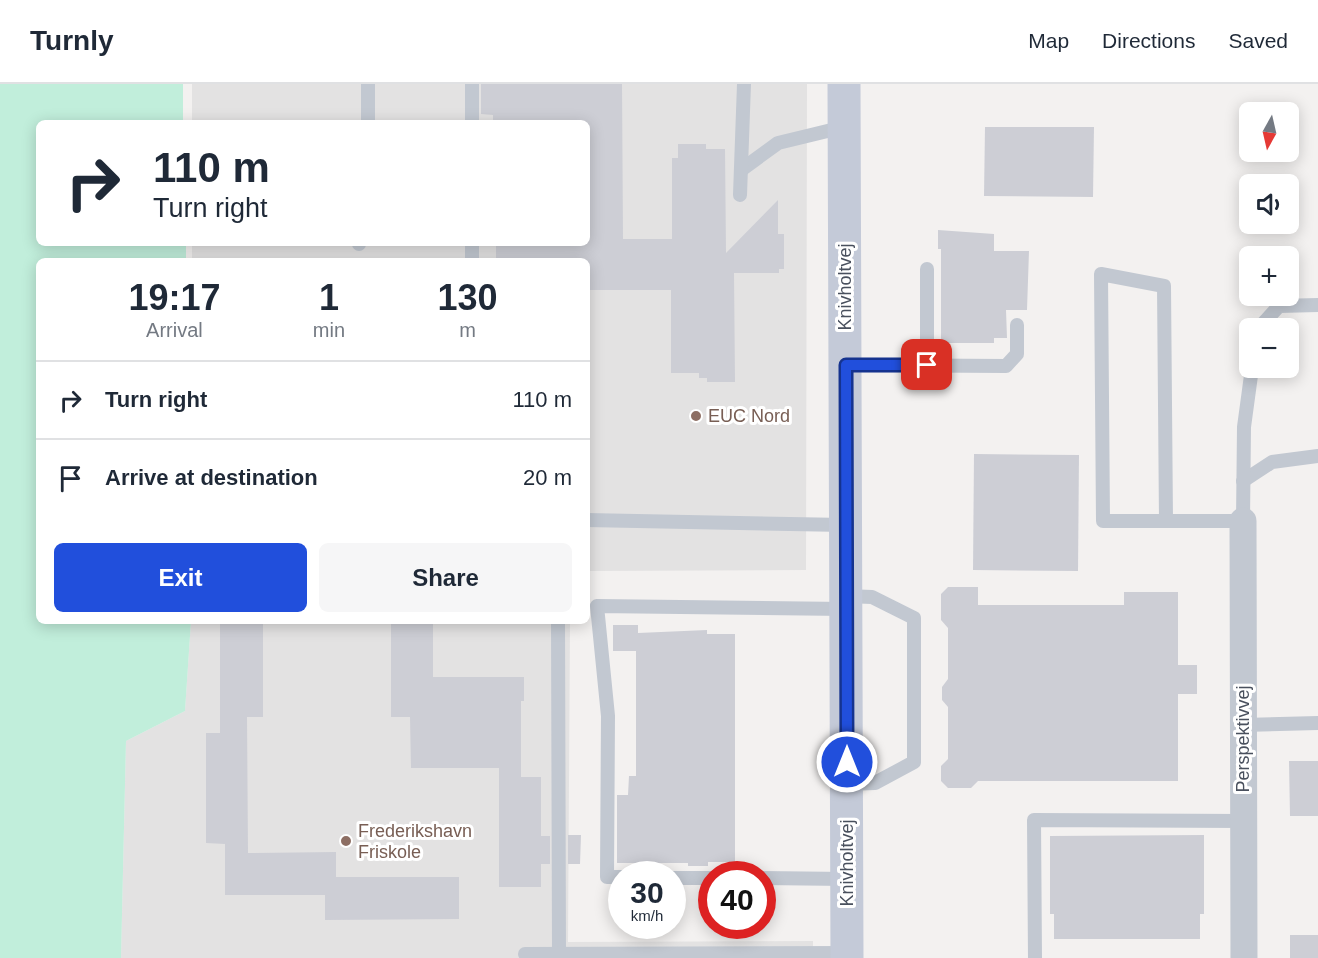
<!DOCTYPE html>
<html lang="en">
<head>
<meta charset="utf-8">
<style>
  :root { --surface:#fff; --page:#f6f6f7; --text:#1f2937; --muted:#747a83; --line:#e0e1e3; --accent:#214fdc }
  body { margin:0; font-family:Arial,sans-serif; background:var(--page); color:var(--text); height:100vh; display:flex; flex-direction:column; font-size:22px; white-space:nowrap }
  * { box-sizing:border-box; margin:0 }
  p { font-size:20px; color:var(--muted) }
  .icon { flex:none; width:33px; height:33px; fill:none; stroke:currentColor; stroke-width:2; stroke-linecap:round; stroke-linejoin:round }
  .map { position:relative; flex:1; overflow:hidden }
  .panel { position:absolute; left:36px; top:174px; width:554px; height:366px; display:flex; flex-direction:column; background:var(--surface); border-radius:9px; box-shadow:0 3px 15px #0003 }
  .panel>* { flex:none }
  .guide { position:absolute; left:36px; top:36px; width:554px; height:126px; border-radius:9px; box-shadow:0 3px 15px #0003; background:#fff; color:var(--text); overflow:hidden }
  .needle { width:39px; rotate:188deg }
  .tools { position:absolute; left:1239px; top:18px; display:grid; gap:12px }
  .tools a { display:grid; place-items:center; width:60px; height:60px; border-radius:9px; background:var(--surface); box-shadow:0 3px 15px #0003; font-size:30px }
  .speed { position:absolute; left:608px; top:777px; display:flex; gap:12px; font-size:30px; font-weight:700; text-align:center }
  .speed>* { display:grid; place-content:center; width:78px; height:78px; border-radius:50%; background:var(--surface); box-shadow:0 3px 15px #0003; line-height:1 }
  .speed small { font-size:15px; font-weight:400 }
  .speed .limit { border:9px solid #d22; background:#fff; color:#111 }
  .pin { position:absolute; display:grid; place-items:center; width:51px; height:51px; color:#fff; margin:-26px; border-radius:12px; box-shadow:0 3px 9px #0006 }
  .me { position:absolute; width:66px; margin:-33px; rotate:0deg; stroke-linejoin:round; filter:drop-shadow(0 0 4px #0008) }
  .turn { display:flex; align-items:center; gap:21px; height:126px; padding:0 18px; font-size:27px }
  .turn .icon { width:78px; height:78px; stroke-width:2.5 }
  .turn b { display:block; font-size:42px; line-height:51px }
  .eta { display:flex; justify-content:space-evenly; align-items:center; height:102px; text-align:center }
  .eta b { font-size:36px; font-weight:700; line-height:42px }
  .primary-button { display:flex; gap:12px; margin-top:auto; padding:12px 18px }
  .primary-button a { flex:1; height:69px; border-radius:9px; background:var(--accent); color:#fff; font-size:24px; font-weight:700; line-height:69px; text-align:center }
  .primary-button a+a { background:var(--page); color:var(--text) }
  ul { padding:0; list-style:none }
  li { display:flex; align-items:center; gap:18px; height:78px; padding:0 18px; border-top:2px solid var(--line) }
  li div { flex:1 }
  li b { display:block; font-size:22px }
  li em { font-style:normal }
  header { display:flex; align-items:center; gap:36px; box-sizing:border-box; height:84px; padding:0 30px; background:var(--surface); border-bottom:2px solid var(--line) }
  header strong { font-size:28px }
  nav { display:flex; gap:33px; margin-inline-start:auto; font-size:21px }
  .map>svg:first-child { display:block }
  .education { fill:#e3e2e2 }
  .green { fill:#c1eedb }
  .building { fill:#cdced5 }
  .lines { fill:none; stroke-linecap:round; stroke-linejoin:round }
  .lane { stroke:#c2c8d1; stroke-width:14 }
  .street { stroke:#c2c8d1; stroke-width:27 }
  .secondary { stroke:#c4cad8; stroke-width:33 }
  .route-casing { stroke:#15338f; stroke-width:15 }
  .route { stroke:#214fdc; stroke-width:10 }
  .education-dot { fill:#8d6e63; stroke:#fff; stroke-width:2 }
  .labels { text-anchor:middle; stroke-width:6; stroke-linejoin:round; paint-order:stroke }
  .street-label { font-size:18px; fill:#49505d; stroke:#fff }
  .education-label { font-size:18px; fill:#785e54; stroke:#fff; text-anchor:start }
</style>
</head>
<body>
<header>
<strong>Turnly</strong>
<nav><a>Map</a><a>Directions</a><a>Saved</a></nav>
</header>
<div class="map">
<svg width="1318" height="874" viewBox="0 0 1318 874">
  <rect width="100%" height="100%" fill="#f3f1f0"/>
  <!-- education -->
  <g class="education">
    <path d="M192,0h615l-1,486 -219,1 -1,-310h-394v-18h394v-120h-394z"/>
    <path d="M191,537h379l-2,321 245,-1v17h-692l5,-217 59,-30z"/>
  </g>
  <!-- green -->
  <path class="green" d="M0,0h183v39h-144v120h147v18h-147v360h152l-6,90 -59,30 -5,217h-121z"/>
  <!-- building -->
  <g class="building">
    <path d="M481,0h141l1,155h49v-81h6v-14h28v5h19l1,104 52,-53v34h6v35h-5v4h-45l1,109h-28v-4h-8v-5h-28v-83h-85v-29h-90v-18h90v-120h-93v-8l-12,-1z"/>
    <path d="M985,43h109l-1,70 -109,-1z"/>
    <path d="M938,146l56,4v17h35l-2,59h-21l1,28h-13v5h-53v-94h-3z"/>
    <path d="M974,370l105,1 -1,116 -105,-1z"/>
    <path d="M948,503h30v18h146v-13h54v73h19v29h-19v87h-200l-7,7h-23l-7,-7v-15l7,-7v-52l-6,-7v-13l6,-8v-51l-7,-8v-26z"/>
    <path d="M220,537h43v96h-16l1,136 88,-1v25h123v42l-134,1v-25h-100v-51l-19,-1v-110h14z"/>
    <path d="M391,537h42v56h91v24h-3v76h20v59h9v28h-9v23h-42v-119h-88l-1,-51h-19z"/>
    <path d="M613,541h25v8l69,-3v4h28v228h-27v4h-20v-3h-71v-68h11l1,-19h7v-125h-23z"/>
    <path d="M1289,677h29v55h-28z"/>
    <path d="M568,751h13l-1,29h-12z"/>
    <path d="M1204,751v79h-4v25h-146v-25h-4v-78z"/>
    <rect x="1290" y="851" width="28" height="23"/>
  </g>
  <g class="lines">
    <!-- lane -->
    <g class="lane">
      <path d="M368,39v-39"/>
      <path d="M472,39v-39"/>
      <path d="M741,86l37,-27 66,-16"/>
      <path d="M740,111l4,-111"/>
      <path d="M359,160v-1"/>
      <path d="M472,177v-18"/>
      <path d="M927,185v96"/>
      <path d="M1259,244l20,-22 39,-1"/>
      <path d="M846,281l160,1 11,-12v-29"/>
      <path d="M1243,397l29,-19 46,-6"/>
      <path d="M586,436l259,5"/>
      <path d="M1166,437h-63l-2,-247 63,12 2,235h77l1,-94 8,-59"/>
      <path d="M846,512l26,1 42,21v144l-39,21 -28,1"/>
      <path d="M558,537l1,333"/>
      <path d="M1243,641l75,-2"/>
      <path d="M621,793h-14l1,-161 -11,-110 249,3"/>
      <path d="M672,794h39"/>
      <path d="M762,794l85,1"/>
      <path d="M525,870l322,-1"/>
      <path d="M1035,874l-1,-138 209,1"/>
    </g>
    <!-- street -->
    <path class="street" d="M1243,437l1,437"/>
    <!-- secondary -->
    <path class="secondary" d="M844,0l3,874"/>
  </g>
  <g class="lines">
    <!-- route casing -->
    <g class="route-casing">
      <path id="route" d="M847,678l-1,-397h81"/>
    </g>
    <!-- route -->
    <use href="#route" class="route"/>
  </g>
  <!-- markers -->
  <g class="education-dot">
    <circle cx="696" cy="332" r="6"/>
    <circle cx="346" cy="757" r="6"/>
  </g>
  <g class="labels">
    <!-- street labels -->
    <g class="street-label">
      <text transform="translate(845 203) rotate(-90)" y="6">Knivholtvej</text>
      <text transform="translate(1243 655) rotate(-90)" y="6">Perspektivvej</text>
      <text transform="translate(847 779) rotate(-90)" y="6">Knivholtvej</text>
    </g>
    <!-- education labels -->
    <g class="education-label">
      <text x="708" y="338">EUC Nord</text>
      <text x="358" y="753">Frederikshavn<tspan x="358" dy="21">Friskole</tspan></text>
    </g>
  </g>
</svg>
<div class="tools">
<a><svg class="needle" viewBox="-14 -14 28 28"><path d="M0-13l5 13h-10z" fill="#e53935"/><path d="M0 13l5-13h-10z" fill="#747a83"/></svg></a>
<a><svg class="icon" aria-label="sound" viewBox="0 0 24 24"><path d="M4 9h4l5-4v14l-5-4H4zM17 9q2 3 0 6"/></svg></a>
<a>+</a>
<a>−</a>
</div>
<div class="speed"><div>30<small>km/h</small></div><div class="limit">40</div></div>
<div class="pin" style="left:927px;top:281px;background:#d93025"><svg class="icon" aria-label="arrive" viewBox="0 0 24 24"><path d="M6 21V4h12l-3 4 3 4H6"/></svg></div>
<svg class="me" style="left:847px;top:678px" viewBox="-20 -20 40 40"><circle r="17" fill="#214fdc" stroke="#fff" stroke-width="3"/><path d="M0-11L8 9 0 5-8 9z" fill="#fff"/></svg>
<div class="guide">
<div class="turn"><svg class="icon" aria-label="right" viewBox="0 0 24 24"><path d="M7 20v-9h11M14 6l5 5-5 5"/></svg><div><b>110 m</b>Turn right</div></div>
</div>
<section class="panel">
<div class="eta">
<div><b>19:17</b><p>Arrival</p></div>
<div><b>1</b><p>min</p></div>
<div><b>130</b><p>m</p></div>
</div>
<ul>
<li><svg class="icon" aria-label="right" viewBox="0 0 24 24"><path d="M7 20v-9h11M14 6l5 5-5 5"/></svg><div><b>Turn right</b></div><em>110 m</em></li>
<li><svg class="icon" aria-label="arrive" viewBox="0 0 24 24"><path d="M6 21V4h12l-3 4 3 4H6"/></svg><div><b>Arrive at destination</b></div><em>20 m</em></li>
</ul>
<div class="primary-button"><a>Exit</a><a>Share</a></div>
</section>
</div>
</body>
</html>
